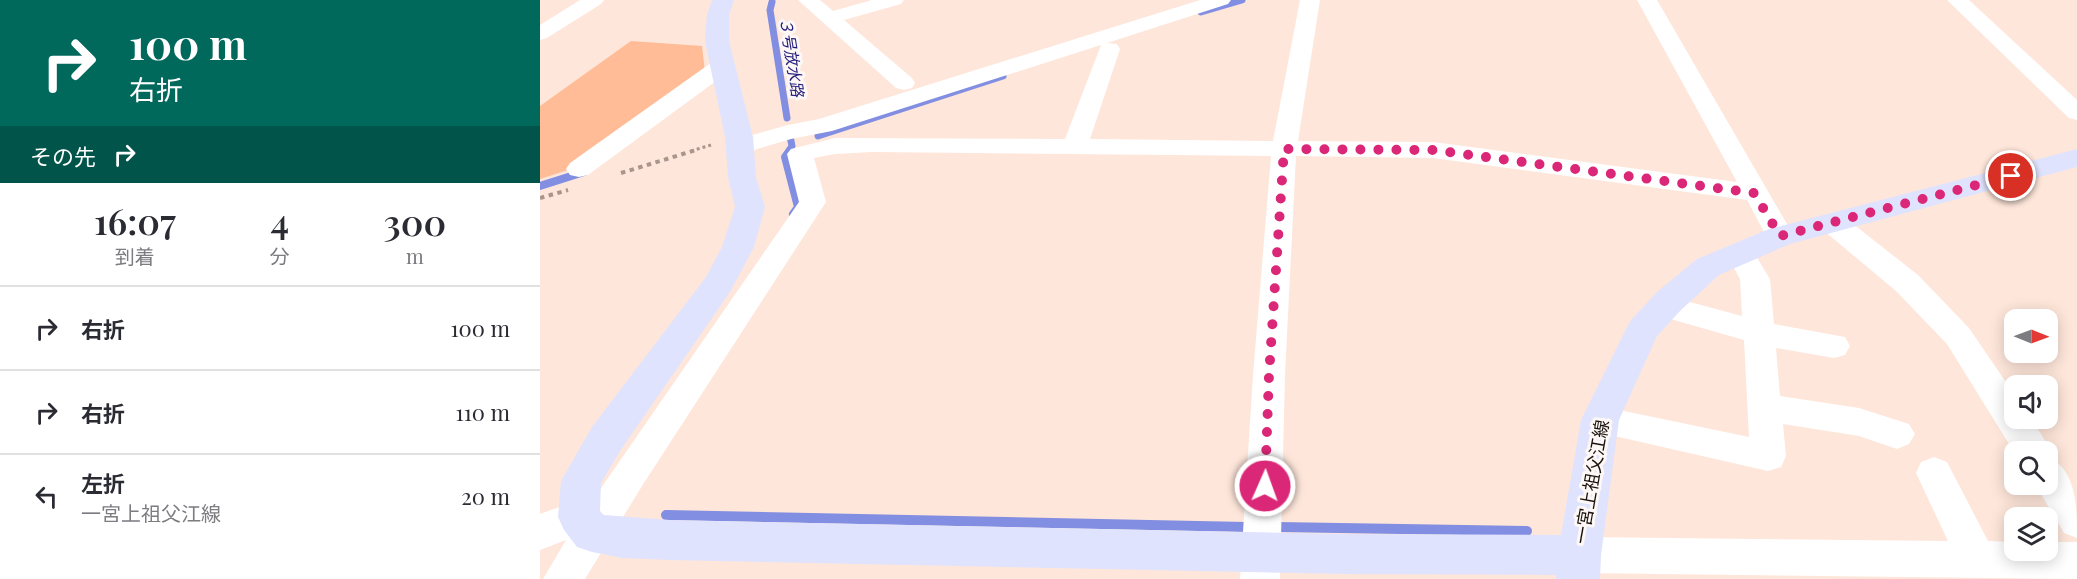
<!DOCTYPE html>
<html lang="ja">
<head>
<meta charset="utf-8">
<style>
  :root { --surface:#fff; --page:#f7f7f7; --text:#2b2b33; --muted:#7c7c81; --line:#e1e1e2 }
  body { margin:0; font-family:"Playfair Display","Noto Sans JP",serif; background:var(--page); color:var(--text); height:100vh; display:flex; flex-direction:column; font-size:22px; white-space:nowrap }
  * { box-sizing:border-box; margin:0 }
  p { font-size:20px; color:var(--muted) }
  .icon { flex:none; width:33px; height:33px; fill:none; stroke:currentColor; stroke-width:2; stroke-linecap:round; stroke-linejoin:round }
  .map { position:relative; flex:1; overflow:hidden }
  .details { display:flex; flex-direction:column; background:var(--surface); width:540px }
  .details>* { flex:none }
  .top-card { background:#00695c; color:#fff; overflow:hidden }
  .needle { width:39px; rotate:91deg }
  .tools { position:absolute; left:1464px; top:309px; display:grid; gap:12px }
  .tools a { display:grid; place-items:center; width:54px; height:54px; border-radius:12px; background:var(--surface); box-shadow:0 3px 15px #0003; font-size:30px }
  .pin { position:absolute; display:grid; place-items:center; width:51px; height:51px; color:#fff; margin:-26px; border:3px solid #fff; border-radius:50%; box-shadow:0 2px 6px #0007 }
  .me { position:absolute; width:66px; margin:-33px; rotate:2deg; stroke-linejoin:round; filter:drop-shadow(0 0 4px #0008) }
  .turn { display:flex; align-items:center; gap:21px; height:126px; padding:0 30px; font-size:27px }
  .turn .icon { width:78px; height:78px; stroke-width:2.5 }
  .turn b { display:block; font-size:42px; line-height:51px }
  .then { display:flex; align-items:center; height:57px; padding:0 30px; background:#0003; gap:12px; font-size:22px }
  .eta { display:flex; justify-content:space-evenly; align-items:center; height:102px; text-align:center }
  .eta b { font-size:36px; font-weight:600; line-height:42px }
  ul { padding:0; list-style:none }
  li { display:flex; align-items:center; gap:18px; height:84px; padding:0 30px; border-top:2px solid var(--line) }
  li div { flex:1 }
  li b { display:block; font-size:22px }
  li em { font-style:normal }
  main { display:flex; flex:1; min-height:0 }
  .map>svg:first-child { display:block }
  .green { fill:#ffbc97 }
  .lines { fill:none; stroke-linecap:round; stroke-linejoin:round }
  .stream-far2 { stroke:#828ee1; stroke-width:7 }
  .stream-far1 { stroke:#828ee1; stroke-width:8 }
  .stream { stroke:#828ee1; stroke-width:10 }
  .path-far1 { stroke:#a8968d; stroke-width:3; stroke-dasharray:3 3; stroke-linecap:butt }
  .path { stroke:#a8968d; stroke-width:4; stroke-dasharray:4.5 4.5; stroke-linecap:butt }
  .street { fill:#fff; fill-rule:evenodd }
  .secondary { fill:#e0e3fd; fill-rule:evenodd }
  .route { stroke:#db2777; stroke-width:10; stroke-dasharray:0 18 }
  .labels { text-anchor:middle; stroke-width:6; stroke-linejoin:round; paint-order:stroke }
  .far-water-label { font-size:16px; font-style:italic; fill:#231b7b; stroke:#fdf8f5 }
  .street-label { font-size:18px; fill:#19110d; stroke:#fdf8f5 }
</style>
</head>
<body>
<main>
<section class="details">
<div class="top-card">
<div class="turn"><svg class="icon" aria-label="right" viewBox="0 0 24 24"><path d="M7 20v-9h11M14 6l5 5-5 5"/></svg><div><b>100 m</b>右折</div></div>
<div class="then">その先<svg class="icon" aria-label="right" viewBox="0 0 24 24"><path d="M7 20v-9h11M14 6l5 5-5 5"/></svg></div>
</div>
<div class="eta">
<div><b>16:07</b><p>到着</p></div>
<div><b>4</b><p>分</p></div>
<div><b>300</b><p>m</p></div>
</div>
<ul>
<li><svg class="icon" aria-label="right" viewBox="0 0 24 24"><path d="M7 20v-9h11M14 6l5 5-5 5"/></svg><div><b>右折</b></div><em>100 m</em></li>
<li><svg class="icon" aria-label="right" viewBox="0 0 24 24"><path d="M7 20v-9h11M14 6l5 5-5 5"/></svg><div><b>右折</b></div><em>110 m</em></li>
<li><svg class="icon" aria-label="left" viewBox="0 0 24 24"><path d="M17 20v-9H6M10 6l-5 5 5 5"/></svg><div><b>左折</b><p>一宮上祖父江線</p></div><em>20 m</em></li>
</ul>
</section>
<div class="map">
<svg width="1537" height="579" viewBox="0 0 1537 579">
  <rect width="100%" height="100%" fill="#fee6da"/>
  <!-- green -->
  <path class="green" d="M91,41l71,5 3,26 -134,97 -31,10v-73z"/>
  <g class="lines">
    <!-- stream-far2 -->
    <g class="stream-far2">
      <path d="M232,2l-2,8 17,108"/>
      <path d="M661,12l41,-12"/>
      <path d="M278,136l185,-60"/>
      <path d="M249,151l3,-5 -2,-10"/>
    </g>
    <!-- stream-far1 -->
    <g class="stream-far1">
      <path d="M250,150l-5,7 13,50 -5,7"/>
      <path d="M0,186l44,-14"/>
    </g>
    <!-- stream -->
    <g class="stream">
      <path d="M126,515l580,12"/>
      <path d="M737,527l250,4"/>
    </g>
    <!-- path-far1 -->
    <path class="path-far1" d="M151,151l20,-6"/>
    <!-- path -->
    <g class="path">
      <path d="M81,173l75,-23"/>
      <path d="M0,198l28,-8"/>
    </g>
    <!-- street -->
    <g class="street">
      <path d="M40,0h24l-3,4 -54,34 -7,2v-15z"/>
      <path d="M258,0h22l13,11 39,-11h32l-3,4 -57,16 68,58 3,5 -3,5 -8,2 -8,-2z"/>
      <path d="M660,0h31l-3,4 -121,39 10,1 3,5 -30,90 183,2 27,-141h20l-22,141 135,1 304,40 -100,-182h20l137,236 -4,7 -10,2 -10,-2 -23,-43 -314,-42 -137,-2 -11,219 -5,204h-40l13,-204 18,-219 -398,-4 -38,2 -21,4 12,44 -184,284 -57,93h-42l23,-39 -26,10v-36l39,-14 11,4 209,-302 -12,-48 4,-5 44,-11 230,1 36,-94 -269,86 -41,8 -51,15 -9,-3 -4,-5 4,-5 57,-16 31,-6z"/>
      <path d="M1407,0h22l108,100v20l-8,-2z"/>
      <path d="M183,58l8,2 3,5 -3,5 -143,105 -9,2 -9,-2 -4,-6 4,-6 145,-103z"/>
      <path d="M1293,214l10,2 75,59 51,53 45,66v24h17l21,34 -3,6c28,12 28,51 28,80l-13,-5 -29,-49h13v-32h-34l-67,-108 -51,-53 -73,-61 -4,-7 4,-7z"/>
      <path d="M1200,243l10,3 20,33 4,45 71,13 5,9 -5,9 -11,3 -58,-10 4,48 79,12 50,16 6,10 -6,10 -12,5 -38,-13 -76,-12 3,32 -5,11 -13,4 -180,-41 -5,-10 5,-10 12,-4 149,31 -5,-97 -91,-26 -4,-8 4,-8 11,-3 78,21 -2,-37 -14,-26 4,-7z"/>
      <path d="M1394,457l13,5 41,79 26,1v8h34v-8h29v37l-498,-6 -14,-5 -6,-13 6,-13 14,-5 369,4 -32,-68 5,-11z"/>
    </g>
    <!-- secondary -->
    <path class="secondary" d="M172,0h22l-5,15v26l24,96 3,40 9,30 -11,40 -24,45 -110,159 -19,32 -1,28 4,4 66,5 677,14 214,1 20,-115 45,-91 5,-9 26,-28 40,-33 72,-30 308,-80v18l-287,77 -71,31 -38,35 -24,26 -38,84 -18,135 -1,24h-44v-4l-209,-1 -677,-14 -48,-2 -30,-6 -15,-5 -13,-17 -6,-13 3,-36 31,-54 114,-150 16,-30 13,-40 -7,-30 -3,-40 -20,-96 2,-26z"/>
  </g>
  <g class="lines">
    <!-- route -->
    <path class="route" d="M725,486l4,-111 15,-226 149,1 321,43 26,43 231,-60"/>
  </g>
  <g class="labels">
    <!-- far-water labels -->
    <g class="far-water-label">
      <text transform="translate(252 57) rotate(81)" y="6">３号放水路</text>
    </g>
    <!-- street labels -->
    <g class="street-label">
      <text transform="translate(1052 482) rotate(-80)" y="6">一宮上祖父江線</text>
    </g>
  </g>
</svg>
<div class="tools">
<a><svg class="needle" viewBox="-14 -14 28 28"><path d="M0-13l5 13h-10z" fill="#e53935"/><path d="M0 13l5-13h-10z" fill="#7c7c81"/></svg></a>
<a><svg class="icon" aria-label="sound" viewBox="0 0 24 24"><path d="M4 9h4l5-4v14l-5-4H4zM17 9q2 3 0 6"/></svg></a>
<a><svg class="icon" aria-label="search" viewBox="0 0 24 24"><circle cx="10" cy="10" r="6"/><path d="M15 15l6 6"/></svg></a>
<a><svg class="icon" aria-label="layers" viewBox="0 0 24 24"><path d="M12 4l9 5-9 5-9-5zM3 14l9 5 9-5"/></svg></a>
</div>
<div class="pin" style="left:1471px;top:176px;background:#d93025"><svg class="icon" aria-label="arrive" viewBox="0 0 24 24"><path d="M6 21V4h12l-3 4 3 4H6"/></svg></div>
<svg class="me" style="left:725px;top:486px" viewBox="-20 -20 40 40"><circle r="17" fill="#db2777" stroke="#fff" stroke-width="3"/><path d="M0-11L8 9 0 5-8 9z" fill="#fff"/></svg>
</div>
</main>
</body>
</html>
